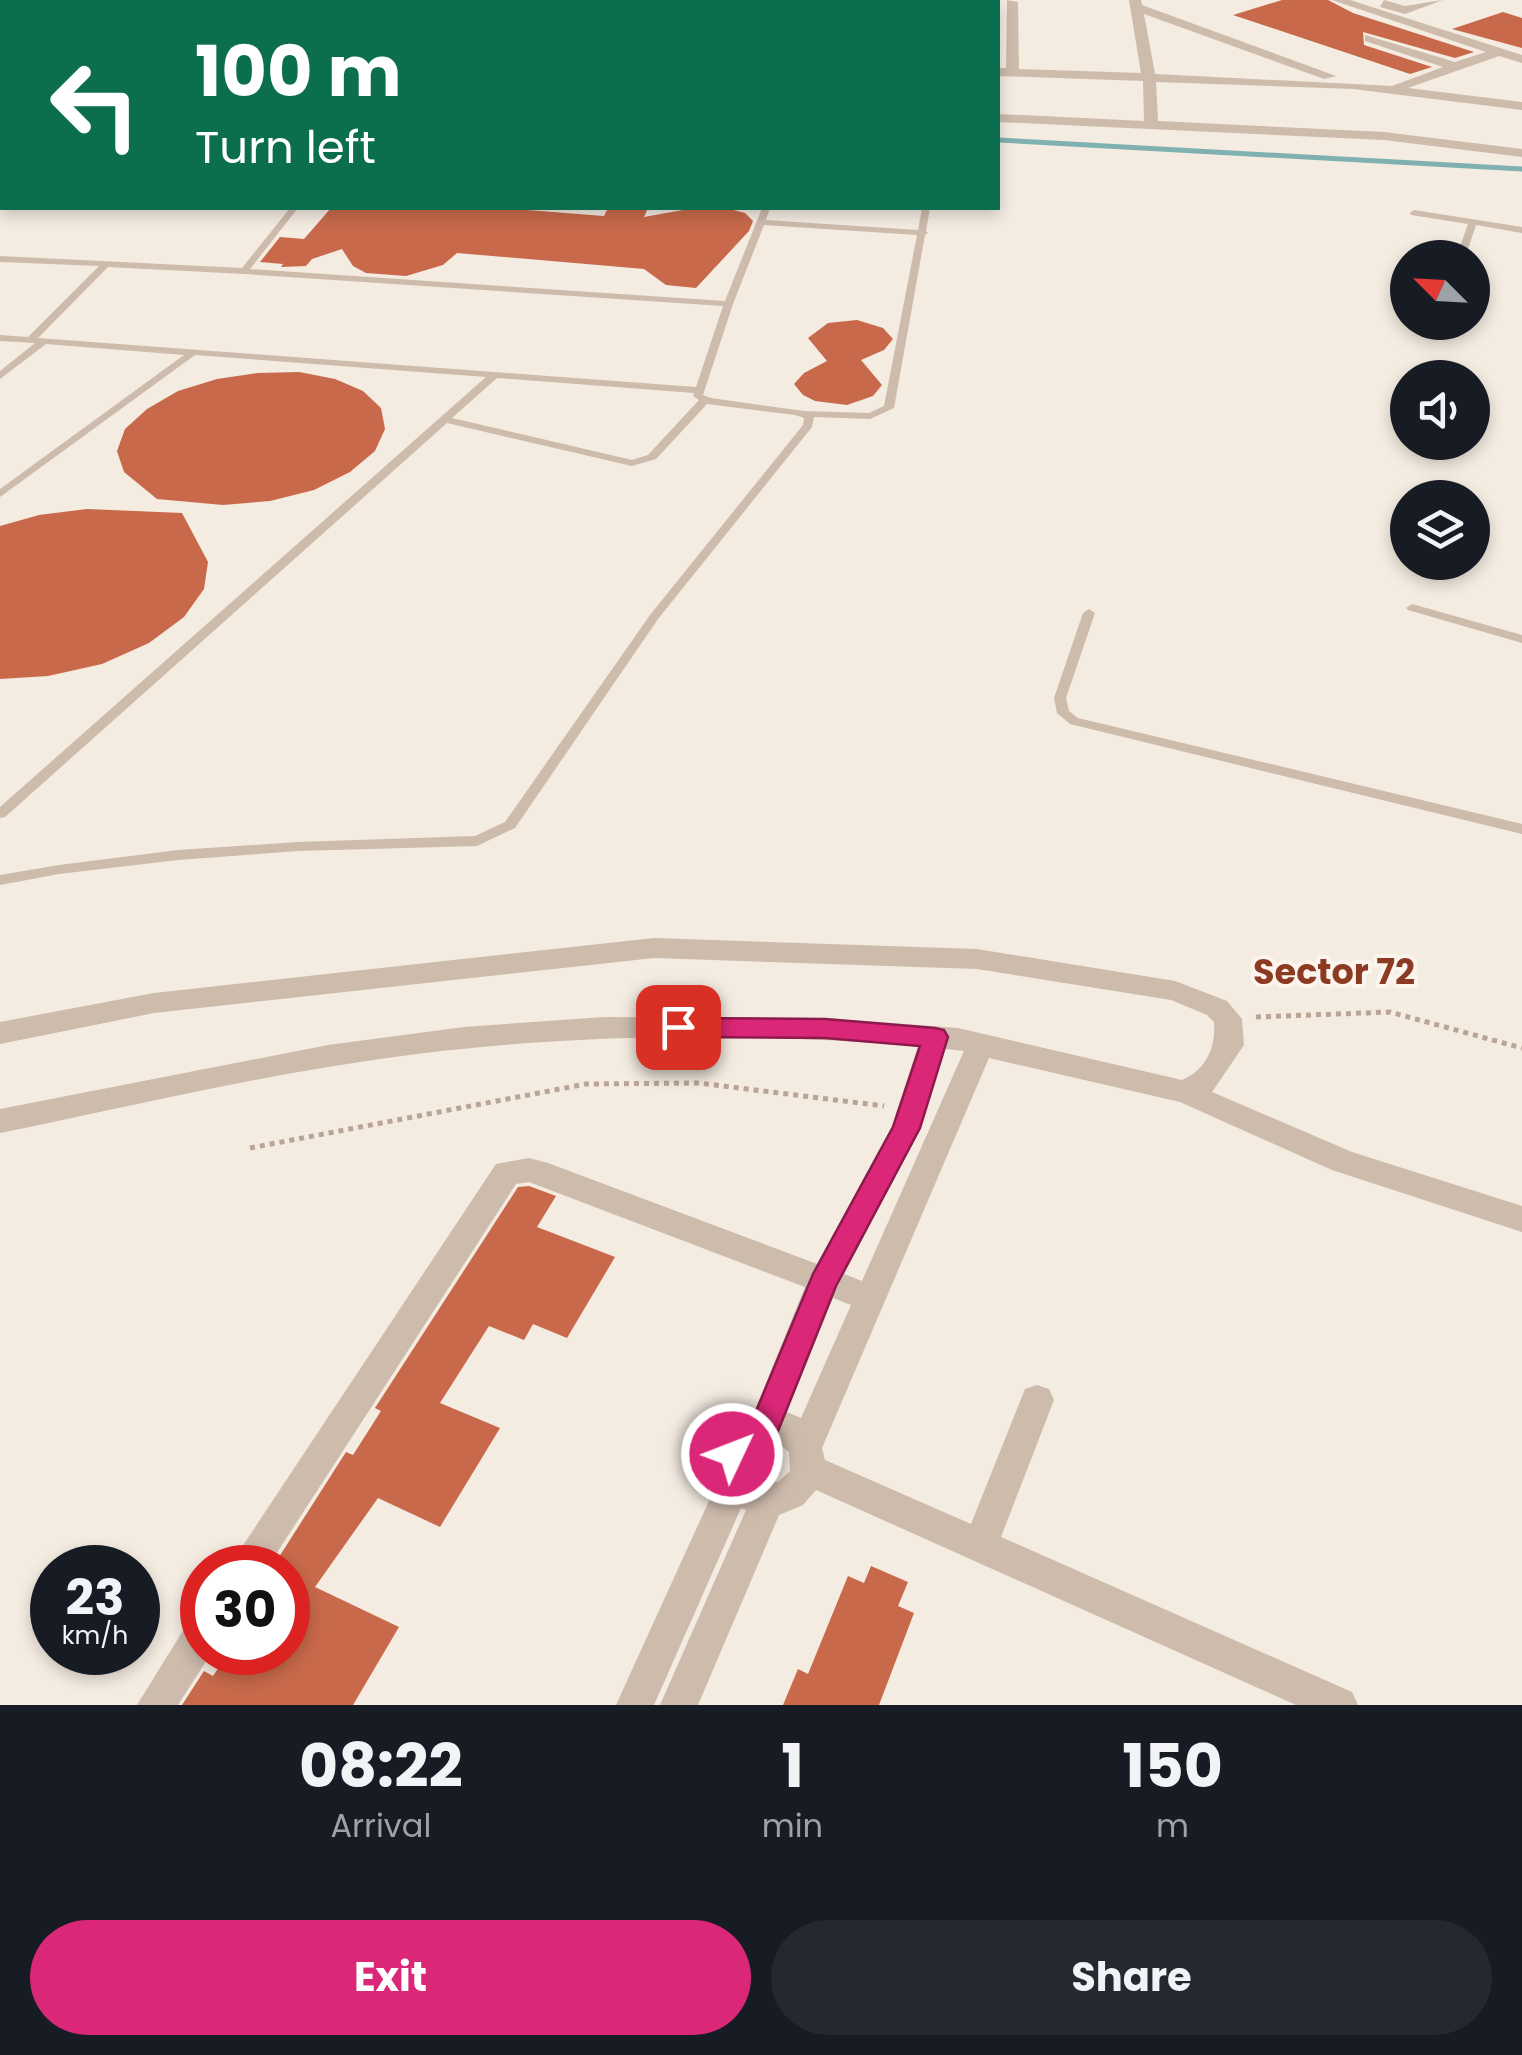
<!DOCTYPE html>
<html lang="en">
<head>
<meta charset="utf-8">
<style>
  :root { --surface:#171b24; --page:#242831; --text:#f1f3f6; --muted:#9ea1a6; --accent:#db2777 }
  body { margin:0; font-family:Poppins,sans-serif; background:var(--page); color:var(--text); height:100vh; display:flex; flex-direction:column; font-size:38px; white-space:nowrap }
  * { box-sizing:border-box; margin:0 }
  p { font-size:32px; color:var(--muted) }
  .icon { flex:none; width:55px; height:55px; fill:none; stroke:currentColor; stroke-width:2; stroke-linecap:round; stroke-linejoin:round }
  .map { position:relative; height:1705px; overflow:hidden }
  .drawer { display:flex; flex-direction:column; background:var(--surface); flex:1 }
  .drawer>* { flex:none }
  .hud { position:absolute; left:0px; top:0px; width:1000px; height:210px; box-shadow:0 5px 15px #0003; background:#0b6e4f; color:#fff; overflow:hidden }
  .needle { width:65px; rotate:294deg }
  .controls { position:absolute; left:1390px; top:240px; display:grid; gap:20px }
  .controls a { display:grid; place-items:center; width:100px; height:100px; border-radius:50%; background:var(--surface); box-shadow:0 5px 15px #0003; font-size:50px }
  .speed { position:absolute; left:30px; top:1545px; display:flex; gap:20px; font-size:50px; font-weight:700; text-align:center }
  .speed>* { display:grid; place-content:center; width:130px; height:130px; border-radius:50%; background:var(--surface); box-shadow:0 5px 15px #0003; line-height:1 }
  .speed small { font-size:25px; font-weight:400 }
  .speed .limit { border:15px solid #d22; background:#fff; color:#111 }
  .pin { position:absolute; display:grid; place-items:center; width:85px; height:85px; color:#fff; margin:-42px; border-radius:20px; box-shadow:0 5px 15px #0006 }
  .me { position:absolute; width:110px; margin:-55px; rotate:47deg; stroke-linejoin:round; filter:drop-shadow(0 0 8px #0008) }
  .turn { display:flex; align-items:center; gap:35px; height:210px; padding:0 30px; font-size:45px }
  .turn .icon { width:130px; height:130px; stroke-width:2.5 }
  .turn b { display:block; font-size:70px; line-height:85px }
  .eta { display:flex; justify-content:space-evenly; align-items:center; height:170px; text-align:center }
  .eta b { font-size:60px; font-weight:700; line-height:70px }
  .action { display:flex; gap:20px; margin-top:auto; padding:20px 30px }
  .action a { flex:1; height:115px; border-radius:60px; background:var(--accent); color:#fff; font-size:40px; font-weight:700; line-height:115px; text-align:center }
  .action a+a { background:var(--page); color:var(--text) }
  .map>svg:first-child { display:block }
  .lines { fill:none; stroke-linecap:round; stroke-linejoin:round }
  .stream { stroke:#7fb0b2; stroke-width:5 }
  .building { fill:#c8694b }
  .path { stroke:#b9a596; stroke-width:5; stroke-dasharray:5 5; stroke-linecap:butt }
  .lane { fill:#cdbbac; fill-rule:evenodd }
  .street { fill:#cdbbac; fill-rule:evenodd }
  .route { fill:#db2777; stroke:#8e194d; stroke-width:2.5 }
  .labels { text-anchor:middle; stroke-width:8; stroke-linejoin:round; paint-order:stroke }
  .district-label { font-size:35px; font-weight:bold; fill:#8c3b22; stroke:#fbf5ee }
</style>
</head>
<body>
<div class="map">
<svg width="1522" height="1705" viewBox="0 0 1522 1705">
  <rect width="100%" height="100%" fill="#f4ebe1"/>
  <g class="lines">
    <!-- stream -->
    <path class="stream" d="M998,140l524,29"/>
  </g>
  <!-- building -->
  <g class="building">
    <path d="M1282,0h46l25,13 121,39 -19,6 -92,-26 1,13 68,22 -22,7 -177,-59z"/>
    <path d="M1503,12l19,6v30l-70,-19z"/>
    <path d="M331,208h171l102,8 4,-8h40l-4,9 50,-9h32l19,5 8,8 -4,10 -53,57 -30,-3 -22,-16 -187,-16 -14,12 -37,11 -40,-3 -13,-7 -11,-17 -30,10 -6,7 -25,1 2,-3 -23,-2 20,-25 24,2z"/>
    <path d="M857,320l26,8 10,11 -9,11 -23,10 21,25 -9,11 -26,9 -32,-4 -12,-6 -9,-11 10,-11 23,-12 -19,-23 20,-15z"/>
    <path d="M299,372l36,7 28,12 18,17 4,21 -10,22 -25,21 -36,18 -44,11 -47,4 -66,-6 -33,-27 -7,-21 8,-22 22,-20 31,-18 39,-12 41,-6z"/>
    <path d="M87,509l95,4 26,49 -4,27 -20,28 -35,26 -47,21 -54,12 -48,3v-153l39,-11z"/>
    <path d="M529,1186l27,10 -19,31 78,30 -48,81 -34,-14 -9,16 -35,-14 -49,77 60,25 -60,99 -62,-29 -63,89 84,40 -46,78h-171l22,-34 9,5 16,-24h59v-84h-16l74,-116 7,3 28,-44 -6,-3 143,-221z"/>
    <path d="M871,1566l37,16 -10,24 16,7 -35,92h-96l15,-36 10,5 40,-98 16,7z"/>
  </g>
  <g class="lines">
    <!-- path -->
    <g class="path">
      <path d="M1256,1017l134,-5 132,36"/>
      <path d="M250,1148l336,-64 113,-1 185,23"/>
    </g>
    <!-- lane -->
    <g class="lane">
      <rect x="0" y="187" width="2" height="5"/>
      <path d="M290,208h8l-48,61 475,32 37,-93h8l-4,12 152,10 4,-22h8l-4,23 2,2 -3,2 -31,173 -24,11 -56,-2 -2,10 -154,192 -143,209 -38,18 -179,5 -120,9 -119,14 -59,11v-10l59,-10 119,-15 120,-8 177,-6 30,-14 145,-207 153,-190 1,-7 -9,-3 -88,-11 -51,55 -24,7 -185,-43 -442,394 -5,1v-11l486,-430 -291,-22 -195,142v-8l184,-134 -138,-11 -46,35v-8l35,-28 -35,-2v-6l28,2 71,-71 -99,-4v-6l242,12zM764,225l153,10 -33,171 -15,7 -65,-2 -93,-13 -8,-3 30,-91zM108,267l136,7 479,32 -27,81 -658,-49zM497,378l197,15 -1,3 6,4 -51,55 -16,5 -180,-42z"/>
      <path d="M1414,210l108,17v6l-46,-8 -11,33h-9l12,-34 -57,-9 -1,-2z"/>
      <path d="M1412,604l110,31v8l-114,-33 -2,-2z"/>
      <path d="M1089,609l6,4 -29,85 3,13 9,7 444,106v10l-452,-110 -13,-11 -3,-15 29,-85z"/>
    </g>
    <!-- street -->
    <g class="street">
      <path d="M246,0h16l1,2h-15z"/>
      <path d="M408,0h16l1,2h-15z"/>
      <path d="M1007,0l11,2 1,67 122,4 -12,-73h12l1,5 194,71 -12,3 -180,-65 11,60 237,12 51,-19 -78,-26v-6l90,27 31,-10 -154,-52h18l172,55v8l-23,-7 -91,32 114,14v8l-169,-21 -197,-7 2,39 226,11 138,17v8l-138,-17 -386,-18v-8l146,7 -1,-40 -145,-5v-8h8z"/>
      <path d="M1384,0l21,6 38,-6 -38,14 -25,-7z"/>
      <rect x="0" y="109" width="2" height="8"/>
      <path d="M654,938l323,11 198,32 52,20 15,18 2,26 -32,47 140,60 170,54v26l-190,-62 -152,-68 -191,-44 -167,390 3,12 146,64 54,-135 12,-4 12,4 5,11 -53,137 351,155 6,13h-62l-480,-215 -13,15 -24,10 -81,190h-38l86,-195 -5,-2 -87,197h-38l103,-226c-11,-30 7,-56 35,-67l51,-125 -276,-105 -13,2 -249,384h-39l268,-404 33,-6 19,5 269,101 75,-138 26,-80c-196,-16 -396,-12 -590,21 -110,18 -219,44 -328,66v-24l328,-64 136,-18 140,-10 221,1 133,10 224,52c24,-10 34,-32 32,-58l-7,-7 -36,-15 -194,-31 -323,-11 -500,55 -154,31v-22l154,-29zM945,1049l19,2 -102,230 -18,-7 77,-147zM833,1298l18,7 -50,113 -14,-6zM774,1440l15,12 1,19 -12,11h-16l-12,-11 1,-19 11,-11z"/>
      <path d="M202,1616v36h10l-34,53h-41l52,-84z"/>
    </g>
  </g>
  <!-- route -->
  <path class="route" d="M678,1018l147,1 110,9 9,2 4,7 -28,91 -84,158 -60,150 -21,9 -12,20 -11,4 -11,-4 -5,-11 17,-29 21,-9 59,-142 80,-147 27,-81 -95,-8 -147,-1 -9,-3 -4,-7 4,-6z"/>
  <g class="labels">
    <!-- district labels -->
    <g class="district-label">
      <text x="1334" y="984">Sector 72</text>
    </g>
  </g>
</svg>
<div class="controls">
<a><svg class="needle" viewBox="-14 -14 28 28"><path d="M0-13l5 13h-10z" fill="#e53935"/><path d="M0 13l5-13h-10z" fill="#9ea1a6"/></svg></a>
<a><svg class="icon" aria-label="sound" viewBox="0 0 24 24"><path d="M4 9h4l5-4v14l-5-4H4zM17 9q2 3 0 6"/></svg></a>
<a><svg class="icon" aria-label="layers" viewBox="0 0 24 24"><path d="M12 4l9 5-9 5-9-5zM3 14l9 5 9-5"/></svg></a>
</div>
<div class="speed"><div>23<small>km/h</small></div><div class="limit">30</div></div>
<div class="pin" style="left:678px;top:1027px;background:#d93025"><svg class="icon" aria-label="arrive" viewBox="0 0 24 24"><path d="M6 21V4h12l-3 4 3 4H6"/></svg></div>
<svg class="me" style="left:732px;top:1454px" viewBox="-20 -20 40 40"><circle r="17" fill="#db2777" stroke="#fff" stroke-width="3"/><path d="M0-11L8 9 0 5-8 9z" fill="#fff"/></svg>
<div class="hud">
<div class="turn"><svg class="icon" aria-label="left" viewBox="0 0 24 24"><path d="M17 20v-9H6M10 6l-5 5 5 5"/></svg><div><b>100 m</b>Turn left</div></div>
</div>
</div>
<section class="drawer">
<div class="eta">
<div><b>08:22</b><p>Arrival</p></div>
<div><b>1</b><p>min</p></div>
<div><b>150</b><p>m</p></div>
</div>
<div class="action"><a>Exit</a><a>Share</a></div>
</section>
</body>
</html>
